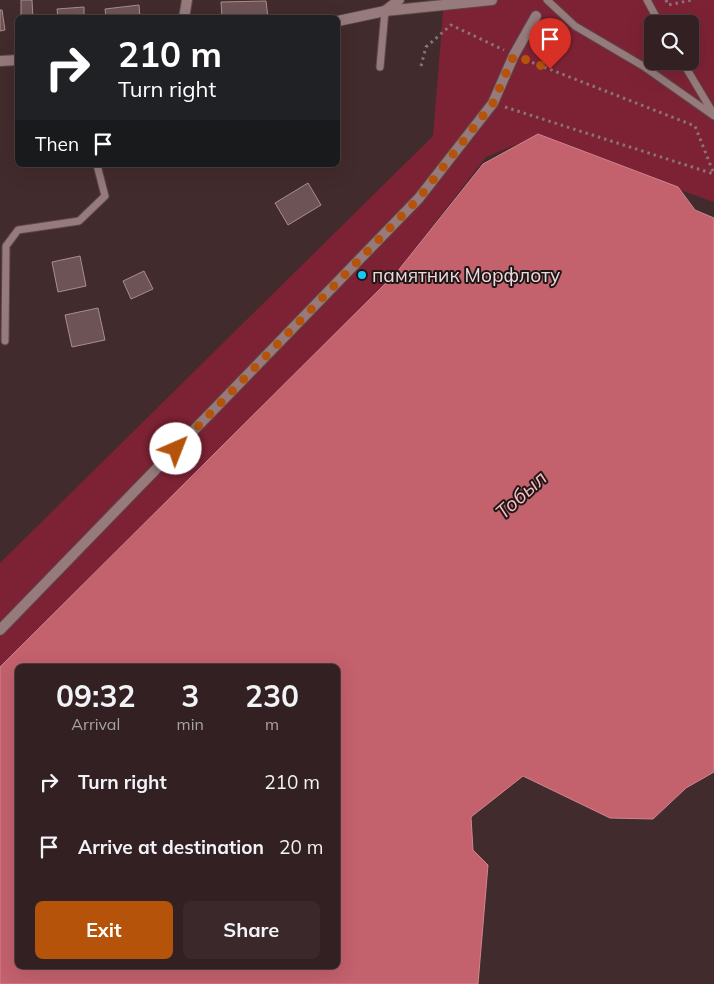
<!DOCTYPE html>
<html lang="en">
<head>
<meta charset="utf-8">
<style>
  :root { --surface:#322022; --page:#3a282a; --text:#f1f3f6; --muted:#a8a3a5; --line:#4d3e40; --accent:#b45309 }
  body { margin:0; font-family:Mulish,sans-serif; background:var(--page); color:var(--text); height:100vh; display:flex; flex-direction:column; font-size:19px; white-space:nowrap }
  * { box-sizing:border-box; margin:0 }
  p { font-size:16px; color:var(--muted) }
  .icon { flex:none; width:28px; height:28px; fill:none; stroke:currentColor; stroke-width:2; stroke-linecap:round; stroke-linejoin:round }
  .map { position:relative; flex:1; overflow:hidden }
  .side { position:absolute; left:15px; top:664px; width:325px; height:305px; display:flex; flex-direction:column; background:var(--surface); border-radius:8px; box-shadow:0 5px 20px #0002,0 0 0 1px var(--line) }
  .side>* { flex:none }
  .guide { position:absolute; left:15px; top:15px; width:325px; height:152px; border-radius:8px; box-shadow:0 5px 20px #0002,0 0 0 1px var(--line); background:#202124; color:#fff; overflow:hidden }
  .fabs { position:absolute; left:644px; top:15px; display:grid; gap:10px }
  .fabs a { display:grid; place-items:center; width:55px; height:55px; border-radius:8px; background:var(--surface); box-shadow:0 5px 20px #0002,0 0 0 1px var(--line); font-size:25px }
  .pin { position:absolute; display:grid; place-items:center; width:42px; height:42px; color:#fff; margin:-51px -21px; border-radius:50% 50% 50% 0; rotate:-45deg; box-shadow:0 0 5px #0007 }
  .pin .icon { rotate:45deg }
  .me { position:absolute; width:55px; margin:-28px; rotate:44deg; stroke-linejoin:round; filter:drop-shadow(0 0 4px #0008) }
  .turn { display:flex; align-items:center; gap:18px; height:105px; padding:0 20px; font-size:22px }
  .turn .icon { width:65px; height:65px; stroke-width:2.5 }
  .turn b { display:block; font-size:35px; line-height:42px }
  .then { display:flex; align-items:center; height:48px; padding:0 20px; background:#0003; gap:10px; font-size:19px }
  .eta { display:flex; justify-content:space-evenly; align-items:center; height:85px; text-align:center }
  .eta b { font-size:30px; font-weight:700; line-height:35px }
  .action { display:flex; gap:10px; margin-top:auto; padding:10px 20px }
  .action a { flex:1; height:58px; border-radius:8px; background:var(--accent); color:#fff; font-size:20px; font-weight:700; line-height:58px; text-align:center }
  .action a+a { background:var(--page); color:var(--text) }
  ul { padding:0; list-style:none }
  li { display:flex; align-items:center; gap:15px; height:65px; padding:0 20px }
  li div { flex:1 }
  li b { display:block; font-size:19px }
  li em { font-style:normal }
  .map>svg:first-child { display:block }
  .green { fill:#7d2234; fill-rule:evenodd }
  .water { fill:#c3616d; stroke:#cf868e; fill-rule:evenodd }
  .building { fill:#6d5355; stroke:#aa8d8f }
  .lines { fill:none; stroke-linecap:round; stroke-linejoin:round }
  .lane-casing { stroke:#5b4749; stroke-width:9 }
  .street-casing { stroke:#5b4749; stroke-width:12 }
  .path { stroke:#897476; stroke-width:3; stroke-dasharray:2.5 4; stroke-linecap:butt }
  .lane { stroke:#967a7c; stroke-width:7 }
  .street { stroke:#967a7c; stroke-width:10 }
  .route { stroke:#b45309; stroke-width:9; stroke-dasharray:0 16.2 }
  .poi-dot { fill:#12cafb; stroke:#211617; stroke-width:2 }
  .labels { text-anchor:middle; stroke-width:4; stroke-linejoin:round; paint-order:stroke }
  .poi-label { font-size:19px; fill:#ebdbdc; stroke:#211617; text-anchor:start }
  .water-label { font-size:20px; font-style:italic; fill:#f6c0c4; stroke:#211617 }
</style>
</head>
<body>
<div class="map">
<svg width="714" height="984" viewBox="0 0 714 984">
  <rect width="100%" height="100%" fill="#422b2d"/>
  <!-- green -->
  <path class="green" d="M444,0h270v202l-182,-64 -46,19 -89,115 -397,395v-104l433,-427zM652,24h38v37h-38z"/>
  <!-- water -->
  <path class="water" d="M538,134l140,53 17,23 19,8v554l-28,16 -33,31 -43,-1 -87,-42 -52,41 2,33 15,15 -10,119h-478v-317l397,-395 86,-108zM18,666h320v300h-320z"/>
  <!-- building -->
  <g class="building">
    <path d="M21,0h11l1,18h-12z"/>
    <path d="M266,1l2,17h-46l-1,-16z"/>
    <path d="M139,5l1,13h-34l-1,-9z"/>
    <path d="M84,7v11h-26l-1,-9z"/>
    <path d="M0,10h2l3,20 -5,1z"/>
    <path d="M308,183l13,22 -33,20 -13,-22z"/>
    <path d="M80,256l6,30 -28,6 -6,-30z"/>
    <path d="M144,271l9,18 -22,10 -8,-18z"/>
    <path d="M98,308l7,32 -33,7 -7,-32z"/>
  </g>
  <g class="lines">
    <!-- lane casing -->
    <g class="lane-casing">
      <g id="lane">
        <path d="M547,0l28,26 68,40 71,50"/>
        <path d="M647,0l13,24"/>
        <path d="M682,61l31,52"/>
        <path d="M380,67l5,-56"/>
        <path d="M5,341l1,-95 12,-16 61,-9 26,-25 -8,-31"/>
      </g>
    </g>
    <!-- street casing -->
    <g class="street-casing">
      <g id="street">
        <path d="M385,11l14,-11"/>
        <path d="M184,18l3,-18"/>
        <path d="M338,21l47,-10 107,-11"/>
        <path d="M0,61l18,-1"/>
        <path d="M0,630l419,-432 74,-95 21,-48 22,-39"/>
      </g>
    </g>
    <!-- path -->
    <g class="path">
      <path d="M666,0l2,5 24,-5"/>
      <path d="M526,60l169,66 19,48"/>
      <path d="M421,66l5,-19 25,-22 53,25"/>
      <path d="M505,107l209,67"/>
    </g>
    <!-- lane -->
    <use href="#lane" class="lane"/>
    <!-- street -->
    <use href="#street" class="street"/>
  </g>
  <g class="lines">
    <!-- route -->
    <path class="route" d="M176,449l243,-251 74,-95 21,-48 36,14"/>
  </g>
  <!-- markers -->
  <circle class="poi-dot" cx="362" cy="275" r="5"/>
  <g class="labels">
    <!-- poi labels -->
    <g class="poi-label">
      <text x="372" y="282">памятник Морфлоту</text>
    </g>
    <!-- water labels -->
    <g class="water-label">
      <text transform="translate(521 495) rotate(-42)" y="7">Тобыл</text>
    </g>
  </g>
</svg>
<div class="fabs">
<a><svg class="icon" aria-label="search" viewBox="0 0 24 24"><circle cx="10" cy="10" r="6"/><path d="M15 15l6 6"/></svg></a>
</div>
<div class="pin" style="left:550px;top:69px;background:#d93025"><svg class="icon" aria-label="arrive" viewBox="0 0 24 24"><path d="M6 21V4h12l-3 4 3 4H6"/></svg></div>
<svg class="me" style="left:176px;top:449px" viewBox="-20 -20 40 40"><circle r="19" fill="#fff"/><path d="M0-13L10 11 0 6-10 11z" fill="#b45309"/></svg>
<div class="guide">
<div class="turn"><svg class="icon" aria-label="right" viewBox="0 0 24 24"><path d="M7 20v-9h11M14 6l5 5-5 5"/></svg><div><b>210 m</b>Turn right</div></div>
<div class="then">Then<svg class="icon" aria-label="arrive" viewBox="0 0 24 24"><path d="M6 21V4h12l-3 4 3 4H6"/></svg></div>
</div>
<section class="side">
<div class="eta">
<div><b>09:32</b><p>Arrival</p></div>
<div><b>3</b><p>min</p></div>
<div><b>230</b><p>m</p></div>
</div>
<ul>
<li><svg class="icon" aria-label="right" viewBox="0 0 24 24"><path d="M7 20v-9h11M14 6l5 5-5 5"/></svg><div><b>Turn right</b></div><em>210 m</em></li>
<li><svg class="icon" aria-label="arrive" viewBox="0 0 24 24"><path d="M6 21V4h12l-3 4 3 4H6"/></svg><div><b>Arrive at destination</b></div><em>20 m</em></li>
</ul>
<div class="action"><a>Exit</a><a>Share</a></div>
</section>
</div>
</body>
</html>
